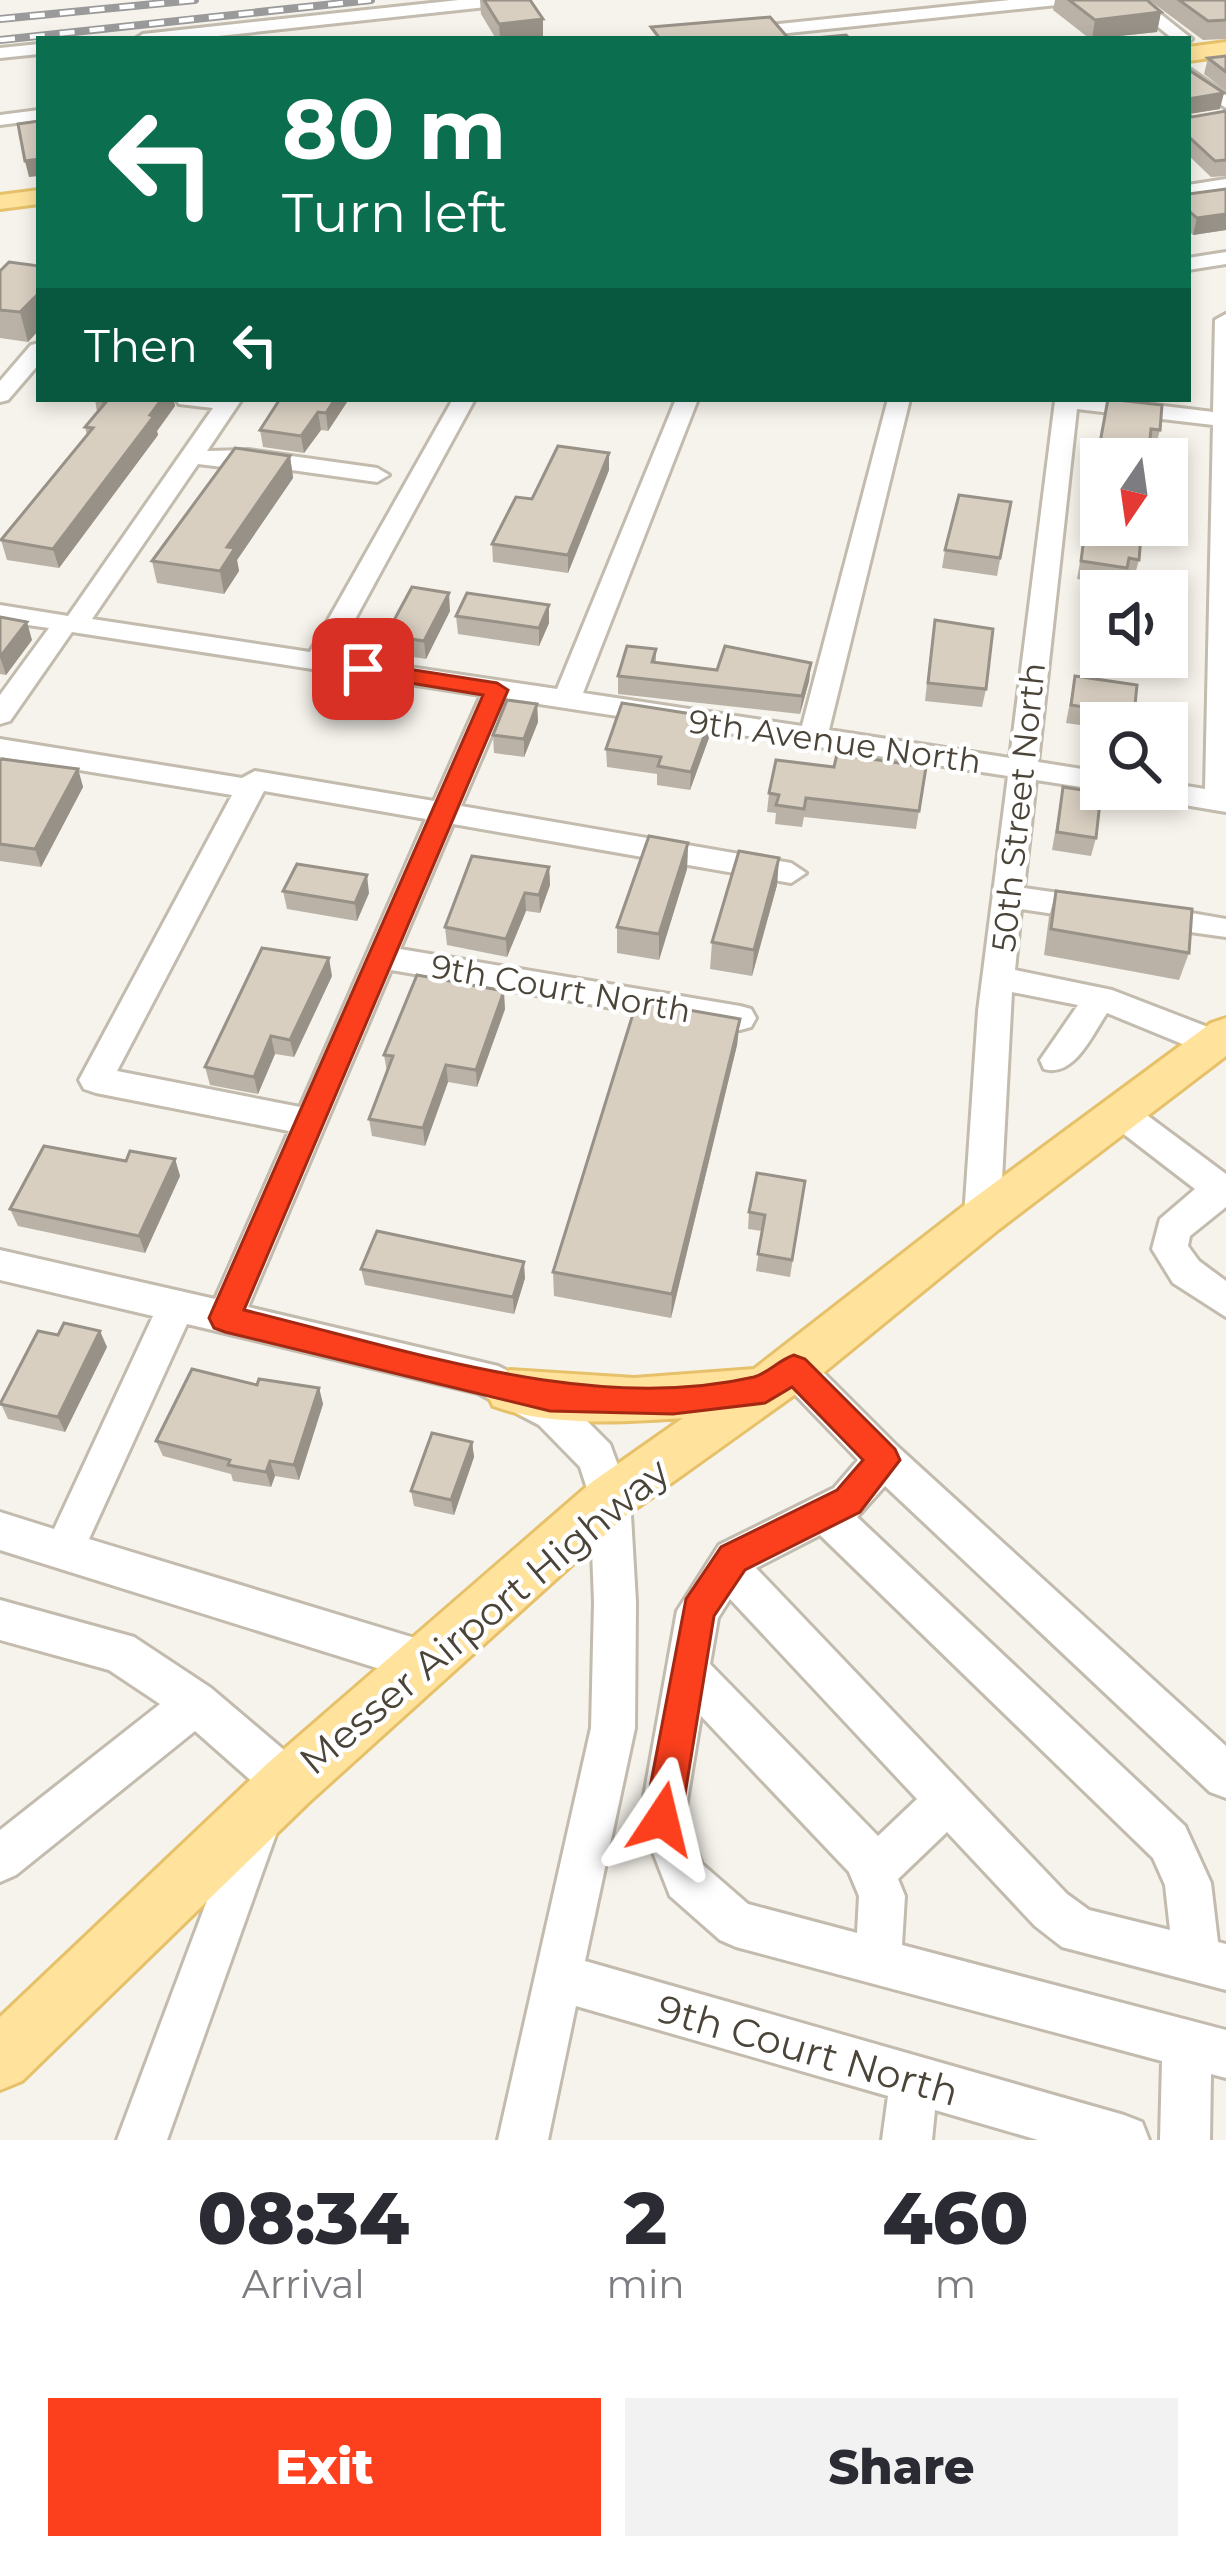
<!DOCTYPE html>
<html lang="en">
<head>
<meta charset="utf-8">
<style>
  :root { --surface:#fff; --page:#f2f2f3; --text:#2b2b33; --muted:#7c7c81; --accent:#fc3f1d }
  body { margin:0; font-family:Montserrat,sans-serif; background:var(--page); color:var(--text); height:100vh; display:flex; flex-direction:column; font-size:45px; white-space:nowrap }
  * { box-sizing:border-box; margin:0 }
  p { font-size:39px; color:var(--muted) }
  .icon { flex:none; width:66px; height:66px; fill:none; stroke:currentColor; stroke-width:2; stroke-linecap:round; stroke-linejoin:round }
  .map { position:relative; height:2140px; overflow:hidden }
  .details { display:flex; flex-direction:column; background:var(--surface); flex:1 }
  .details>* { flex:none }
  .top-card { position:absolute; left:36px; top:36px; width:1155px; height:366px; border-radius:0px; box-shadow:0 6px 18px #0003; background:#0b6e4f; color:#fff; overflow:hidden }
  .needle { width:78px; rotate:193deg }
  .fabs { position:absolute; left:1080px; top:438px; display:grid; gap:24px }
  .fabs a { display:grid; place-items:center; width:108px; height:108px; border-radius:0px; background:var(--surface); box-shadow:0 6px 18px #0003; font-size:60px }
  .pin { position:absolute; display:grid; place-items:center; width:102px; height:102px; color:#fff; margin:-51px; border-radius:24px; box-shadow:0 6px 18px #0006 }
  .me { position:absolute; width:132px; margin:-66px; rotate:10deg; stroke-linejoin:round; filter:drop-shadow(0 0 9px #0008) }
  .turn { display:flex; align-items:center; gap:42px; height:252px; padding:0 48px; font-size:54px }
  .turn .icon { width:156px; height:156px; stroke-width:2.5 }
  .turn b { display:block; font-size:84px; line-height:102px }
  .then { display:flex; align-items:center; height:114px; padding:0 48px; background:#0003; gap:24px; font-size:45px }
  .eta { display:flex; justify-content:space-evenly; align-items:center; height:204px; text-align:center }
  .eta b { font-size:72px; font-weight:800; line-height:84px }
  .action { display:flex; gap:24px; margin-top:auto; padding:24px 48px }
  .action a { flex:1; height:138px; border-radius:0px; background:var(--accent); color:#fff; font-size:48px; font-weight:800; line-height:138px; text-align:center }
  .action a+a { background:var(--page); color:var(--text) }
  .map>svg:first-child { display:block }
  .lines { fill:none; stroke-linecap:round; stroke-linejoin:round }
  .minor-casing { stroke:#c2bbae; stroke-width:6 }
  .major-casing { stroke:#e6c16a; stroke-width:6 }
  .minor { fill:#fff; fill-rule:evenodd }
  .major { fill:#ffe39c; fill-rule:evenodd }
  .rail-casing { stroke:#9a9a9a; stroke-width:8 }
  .rail { stroke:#fff; stroke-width:4.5; stroke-dasharray:15; stroke-linecap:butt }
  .wall { fill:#bab2a6 }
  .shaded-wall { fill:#979187 }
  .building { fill:#d8cfc1; stroke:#979187; stroke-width:3 }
  .route { fill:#fc3f1d; stroke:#a42913; stroke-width:3 }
  .labels { text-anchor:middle; stroke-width:9; stroke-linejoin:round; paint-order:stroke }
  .street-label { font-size:33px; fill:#4b4439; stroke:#fff }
  .near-street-label { font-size:39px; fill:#4b4439; stroke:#fff }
</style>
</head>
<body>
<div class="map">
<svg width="1226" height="2140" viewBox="0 0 1226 2140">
  <rect width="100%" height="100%" fill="#f6f3ec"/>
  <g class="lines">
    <!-- minor casing -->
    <g class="minor-casing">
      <g id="minor">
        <path d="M459,0h54l-8,5 -315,34h-55l8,-5z"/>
        <path d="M1010,0h55l-8,5 -326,34h-57l8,-5z"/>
        <path d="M1125,0h18l49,39 -4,4v-4h-15z"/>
        <path d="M39,44v10l-39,4v-10z"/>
        <path d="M1188,68l38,26v14l-38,-26z"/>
        <path d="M39,110v10l-39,5v-10z"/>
        <path d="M1226,179v12l-38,6v-12z"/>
        <path d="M1226,252v12l-38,6v-12z"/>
        <path d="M1226,314v498l-77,-13 -14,-10h32v-6l38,6 8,-364 -136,-16 -39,353 63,10v17h5l-5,1 -65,-10 -12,108 70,10 11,3 4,8 -4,8 -11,3 -73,-11 -6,61 97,20 114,44v18l-12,3 -12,-3 -95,-39c-15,22 -33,65 -63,56l-4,-9 38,-55 -66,-13 -12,225 -6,10 -12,4 -12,-4 -6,-10 14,-206 30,-235 -501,-77 -46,107 330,57 15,10 -15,10 -338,-59 -53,125 340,57 11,3 5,9 -5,9 -11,3 -349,-60 -143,337 250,59 69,35 43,43 20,54 6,104 -1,126 -50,233 539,154 18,7 7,18h-111l-103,-30 -3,30h-50l6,-44 -312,-90 -28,134h-50l93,-412 3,-126 -4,-104 -10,-31 -41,-42 -61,-32 -291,-69 -98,215 339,103 15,6 6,15 -6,15 -15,6 -428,-134v-38l54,17 99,-213 -153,-36v-30l215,49 74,-168 -193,-38 -12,-4 -5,-9 153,-285 -232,-38v-18l242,39 13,-7 179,30 47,-106 -409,-63 -62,89 -10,3v-29l49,-67 -49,-7v-16l68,11 145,-208 -34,-4 -3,-5h66l-35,52 41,-1 129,18 12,7 -12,7 -129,-18 -17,4 -33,-4 -106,155 218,33 143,-253h22l-140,257 222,33 119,-290h22l-115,294 219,33 86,-327h22l-81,331 181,28 45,-357 51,-2 107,13 2,-92zM264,791l162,28 -126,288 -183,-36z"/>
        <path d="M39,343v21l-31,36 -8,2v-21l31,-36z"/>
        <path d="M1151,906l75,13v18l-86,-12 -4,-8 4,-8z"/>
        <path d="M1120,1100l12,4 94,70v33l-36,29 -2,10 11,15 27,20v36l-53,-34 -21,-34 8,-30 35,-30 -87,-67 -5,-9 5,-9z"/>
        <path d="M794,1352l13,4 90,90 329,300v52l-16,-6 -325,-306 -28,31 328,309 26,57 7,59 8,2v46l-164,-43 -27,-21 -88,-94 -49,47 7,17 -3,49 324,85v48l-15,-4 -1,66h-50l2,-79 -426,-114 -16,-7 -50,-44 -30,-77 37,-208 42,-66 115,-57 24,-28 -77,-80 -6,-12 6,-12zM820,1535l333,323 12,27 5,45 -81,-20 -22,-16 -311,-326zM730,1599l187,200 -39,37 -168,-172 8,-46zM701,1716l148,156 10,24 -2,37 -109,-29 -46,-40 -18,-45z"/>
        <path d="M0,1600l134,37 77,51 93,79 6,16 -6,16 -16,6 -16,-6 -77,-68 -179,144 -16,7v-52l160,-126 -51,-34 -109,-30z"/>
        <path d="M257,1804l16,6 6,16 -112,314h-50l124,-330z"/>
      </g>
    </g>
    <!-- major casing -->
    <g class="major-casing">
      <g id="major">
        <path d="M1226,42v14l-38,5v-14z"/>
        <path d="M39,190v14l-39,5v-14z"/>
        <path d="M1226,1018v38l-228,174 -187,153 -183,131 -320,289 -286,278 -22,9v-73l268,-254 324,-281 91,-64c-61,4 -132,9 -190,-12l-7,-15 7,-15 17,-6 124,8 120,-9 212,-165 245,-181z"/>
      </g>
    </g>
    <!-- minor -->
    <use href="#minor" class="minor"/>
    <!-- major -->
    <use href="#major" class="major"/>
    <!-- rail casing -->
    <g class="rail-casing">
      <g id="rail">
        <path d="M0,19l195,-19"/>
        <path d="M0,40l371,-40"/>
      </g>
    </g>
    <!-- rail -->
    <use href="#rail" class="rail"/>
  </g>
  <!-- wall -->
  <g class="wall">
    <path d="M480,0h50l13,19v20h-47l-15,-25z"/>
    <path d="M1055,0h92l14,12 -4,20 -67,7 -37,-29z"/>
    <path d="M1149,0h77v39l-23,1z"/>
    <path d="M1226,56v35l-22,-17 4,-16z"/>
    <path d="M1188,65l1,5 31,39 -30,5 2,3 34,-6v65l-15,1 -23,-22z"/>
    <path d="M1226,189v41l-33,5 -5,-5v-36z"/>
    <path d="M39,266v64l-11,12 -28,-4v-67z"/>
    <path d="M95,399h79l1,7 -18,25 1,4 -99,133 -52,-8 -6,-20 86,-104 -2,-9 12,-15z"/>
    <path d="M280,399h69l-21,32 -7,-1 -17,23 -41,-6 -3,-17z"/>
    <path d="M1108,399l52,31 -5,18 -6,-1 -10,113 -5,18 -9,-1 -2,9 -46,-7 7,-41 6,1 8,-44 -8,-1z"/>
    <path d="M290,456l3,22 -56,82 2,11 -15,23 -67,-11 -5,-22z"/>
    <path d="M609,470l-41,103 -75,-11 -1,-18z"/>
    <path d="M1011,502l-14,74 -55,-8 3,-18z"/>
    <path d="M549,605v18l-10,23 -81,-12 -2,-18z"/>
    <path d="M450,611l-24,48 -38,-6 -2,-18z"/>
    <path d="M0,617l32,23 -26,35 -6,-1z"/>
    <path d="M932,638l54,51 -4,18 -57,-6z"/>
    <path d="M656,649v13l61,8 94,-7 -2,18 -9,33 -182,-20v-18z"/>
    <path d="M1075,676l59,39 -2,8h-31v5l-35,-5z"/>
    <path d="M537,704l1,18 -14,35 -30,-4 -1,-18z"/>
    <path d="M711,717l-1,18 -20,55 -33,-5v-11l-50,-7 -1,-18z"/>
    <path d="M0,761l78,8 5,18 -42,80 -41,-6z"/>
    <path d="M834,767h92l-10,62 -112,-12 -2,10 -27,-3 1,-11 -9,-1 2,-19z"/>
    <path d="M1063,787l33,51 -5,18 -39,-6z"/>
    <path d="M688,843l-1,26 -28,91 -42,-7v-26z"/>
    <path d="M779,858l-2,27 -25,91 -42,-7 2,-27z"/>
    <path d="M549,867l1,18 -10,28 -14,-2 -19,46 -60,-12 -2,-18z"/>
    <path d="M283,891l86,2 -12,28 -70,-12z"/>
    <path d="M1056,891l133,62 -10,27 -135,-25 5,-38z"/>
    <path d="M332,976l-38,81 -19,-3 -17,40 -48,-9 -5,-18z"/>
    <path d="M505,1009l-28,78 -29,-5 -23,64 -53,-10 -3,-17 18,-47 -3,-17z"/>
    <path d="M740,1019l-3,26 -66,273 -117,-22 -1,-24z"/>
    <path d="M175,1159l5,17 -35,77 -127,-27 -8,-17 116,-48z"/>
    <path d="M805,1181l-15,96 -34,-6 6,-40 -14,-2 1,-17z"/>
    <path d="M361,1269l164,9 -11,36 -149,-29z"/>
    <path d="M107,1347l-42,85 -57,-13 -8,-17z"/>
    <path d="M257,1385l62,3 4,16 -24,76 -24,-4 -4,11 -38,-6 -2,-7 -68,-18 -7,-15z"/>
    <path d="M472,1442l2,15 -20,58 -40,-9 -3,-15z"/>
  </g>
  <!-- shaded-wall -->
  <g class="shaded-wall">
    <path d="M1161,12l-4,20 -65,7 3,-19z"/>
    <path d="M543,19v20h-43l-1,-15z"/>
    <path d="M1224,93l-4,16 -32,5v-15z"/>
    <path d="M39,159v17l-10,1 -4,-16z"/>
    <path d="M1226,214v16l-33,5 4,-17z"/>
    <path d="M39,293v37l-11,12 -8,-30z"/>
    <path d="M162,399h11l2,7 -18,25 1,4 -99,133 -6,-19z"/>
    <path d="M335,399h14l-21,32 -2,-18z"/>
    <path d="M318,412l3,18 -17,23 -3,-17z"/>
    <path d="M609,453v17l-41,103v-18z"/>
    <path d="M290,456l3,22 -56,82 2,11 -15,23 -4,-23 7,-24z"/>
    <path d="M449,593l1,18 -24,48 -2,-18z"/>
    <path d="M549,605v18l-10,23v-18z"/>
    <path d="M27,622l5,18 -26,35 -6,-18z"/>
    <path d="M811,663l-2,18 -9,33 2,-18z"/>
    <path d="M537,704l1,18 -14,35v-18z"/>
    <path d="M711,717l-1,18 -20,55 1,-18z"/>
    <path d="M78,769l5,18 -42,80 -6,-18z"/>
    <path d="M688,843l-1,26 -28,91v-26z"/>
    <path d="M779,858l-2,27 -25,91 2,-26z"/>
    <path d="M549,867l1,18 -10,28 -1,-18z"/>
    <path d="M367,875l2,18 -12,28 -2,-18z"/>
    <path d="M525,893l1,18 -19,46 -1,-18z"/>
    <path d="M329,958l3,18 -38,81 -4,-17z"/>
    <path d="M504,991l1,18 -28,78 -1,-17z"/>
    <path d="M740,1019l-3,26 -66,273 1,-24z"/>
    <path d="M271,1036l4,18 -17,40 -4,-17z"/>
    <path d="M446,1065l2,17 -23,64 -2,-18z"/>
    <path d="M175,1159l5,17 -35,77 -6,-17z"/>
    <path d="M524,1262l1,16 -11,36 -1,-17z"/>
    <path d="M100,1331l7,16 -42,85 -7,-15z"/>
    <path d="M319,1388l4,16 -24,76 -5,-15z"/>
    <path d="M472,1442l2,15 -20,58 -3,-15z"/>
    <path d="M270,1461l5,15 -4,11 -5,-15z"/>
  </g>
  <!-- building -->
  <g class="building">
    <path d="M484,0h46l13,19 -44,5z"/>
    <path d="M1069,0h78l14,12 -66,8z"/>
    <path d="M1179,0h47v20l-18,1z"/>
    <path d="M770,17l19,22h-129l-9,-12z"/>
    <path d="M846,35l4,4h-46z"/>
    <path d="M1226,56v16l-18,-14z"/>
    <path d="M1188,65l1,5 35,23 -36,6v4z"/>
    <path d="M1226,111v49l-11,1 -27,-25v-23l4,4z"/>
    <path d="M39,121v38l-14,2 -7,-37z"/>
    <path d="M1226,189v25l-29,4 -9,-8v-16z"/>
    <path d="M9,262l30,4v27l-19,19 -20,-2v-39z"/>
    <path d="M95,399h67l-12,16 4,1 -101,133 -52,-9 92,-112 -8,-1 21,-25z"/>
    <path d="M280,399h55l-9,14 -8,-1 -17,24 -41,-6z"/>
    <path d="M1108,399l54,6 -2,25 -9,-1 -3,30h-47v18l-7,-1z"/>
    <path d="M558,446l51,7 -41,102 -76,-11 24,-47 16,2z"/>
    <path d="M235,448l55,8 -63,91 8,1 -15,23 -68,-10z"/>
    <path d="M1101,481v44h41l-3,35 -10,-2 -2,10 -46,-7 3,-23 7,1z"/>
    <path d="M959,495l52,7 -11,56 -55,-8z"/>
    <path d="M412,587l37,6 -25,48 -38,-6z"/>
    <path d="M467,593l82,12 -10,23 -83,-12z"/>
    <path d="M0,617l27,5 -27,35z"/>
    <path d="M935,620l58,9 -7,60 -58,-6z"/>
    <path d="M627,646l29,3 -4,13 65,8 8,-24 86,17 -9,33 -184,-20z"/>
    <path d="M1075,676l62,9 -3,30 -63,-10z"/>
    <path d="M507,700l30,4 -13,35 -31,-4z"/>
    <path d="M622,703l89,14 -20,55 -33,-6 3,-9 -55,-8z"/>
    <path d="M837,754l89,13 -7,44 -113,-13 -2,11 -28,-4 3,-10 -10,-2 7,-33 58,7z"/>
    <path d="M2,759l76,10 -43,80 -35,-5v-83z"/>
    <path d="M1063,787l38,6 -5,45 -39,-6z"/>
    <path d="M649,836l39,7 -29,91 -42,-7z"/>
    <path d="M739,851l40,7 -25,92 -42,-8z"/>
    <path d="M472,856l77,11 -10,28 -14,-2 -19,46 -61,-12z"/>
    <path d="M297,864l70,11 -12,28 -72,-12z"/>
    <path d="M1056,891l136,18 -3,44 -138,-24z"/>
    <path d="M262,948l67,10 -39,82 -19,-4 -17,41 -49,-10z"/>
    <path d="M417,975l87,16 -28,79 -30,-5 -23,63 -54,-9 24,-63 -9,-1z"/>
    <path d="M637,1001l103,18 -68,275 -119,-22z"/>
    <path d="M44,1146l82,15 4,-10 45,8 -36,77 -129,-27z"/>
    <path d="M757,1173l48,8 -13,79 -34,-6 7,-39 -16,-3z"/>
    <path d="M377,1231l147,31 -11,35 -152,-28z"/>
    <path d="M64,1323l36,8 -42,86 -58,-13 38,-73 20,4z"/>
    <path d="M192,1369l65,16 2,-6 60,9 -25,77 -24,-4 -4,11 -38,-7 2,-5 -74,-19z"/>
    <path d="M432,1433l40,9 -21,58 -40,-9z"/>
  </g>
  <!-- route -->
  <path class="route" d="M363,662l134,21 11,7 -264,620c159,38 346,105 510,67 14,-4 25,-17 40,-22l11,4 90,90 5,11 -40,52 -115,58 -31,46 -33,203 -6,13 -13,6 -13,-6 -5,-13 42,-220 35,-52 116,-57 26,-30 -71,-73 -27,16 -92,11 -123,-3 -325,-79 -11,-4 -5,-10 274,-623 -128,-21 -3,-5z"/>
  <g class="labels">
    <!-- street labels -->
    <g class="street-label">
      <text transform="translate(835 741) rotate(8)" y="12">9th Avenue North</text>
      <text transform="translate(1018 807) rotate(-84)" y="12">50th Street North</text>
      <text transform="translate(561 988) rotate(10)" y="12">9th Court North</text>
    </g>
    <!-- near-street labels -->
    <g class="near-street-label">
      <text transform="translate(484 1616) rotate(-40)" y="14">Messer Airport Highway</text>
      <text transform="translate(808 2050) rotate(16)" y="14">9th Court North</text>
    </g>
  </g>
</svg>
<div class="fabs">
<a><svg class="needle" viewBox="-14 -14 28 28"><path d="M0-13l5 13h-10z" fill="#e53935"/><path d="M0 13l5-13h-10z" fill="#7c7c81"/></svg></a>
<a><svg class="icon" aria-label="sound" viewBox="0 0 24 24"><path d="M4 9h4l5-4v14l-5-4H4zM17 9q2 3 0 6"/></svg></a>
<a><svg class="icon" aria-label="search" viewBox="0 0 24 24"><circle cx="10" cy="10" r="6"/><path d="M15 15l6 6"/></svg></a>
</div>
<div class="pin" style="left:363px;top:669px;background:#d93025"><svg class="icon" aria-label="arrive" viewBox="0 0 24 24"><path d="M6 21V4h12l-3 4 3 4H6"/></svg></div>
<svg class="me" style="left:662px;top:1819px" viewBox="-20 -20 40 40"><path d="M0-17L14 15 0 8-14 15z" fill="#fc3f1d" stroke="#fff" stroke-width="4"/></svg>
<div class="top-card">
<div class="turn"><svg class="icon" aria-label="left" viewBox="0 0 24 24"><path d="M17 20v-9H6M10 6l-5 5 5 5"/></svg><div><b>80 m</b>Turn left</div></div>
<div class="then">Then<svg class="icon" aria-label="left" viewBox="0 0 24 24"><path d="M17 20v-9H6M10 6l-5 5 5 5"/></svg></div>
</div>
</div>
<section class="details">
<div class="eta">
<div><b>08:34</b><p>Arrival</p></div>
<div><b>2</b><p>min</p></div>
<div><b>460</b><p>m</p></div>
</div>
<div class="action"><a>Exit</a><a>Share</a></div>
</section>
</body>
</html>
